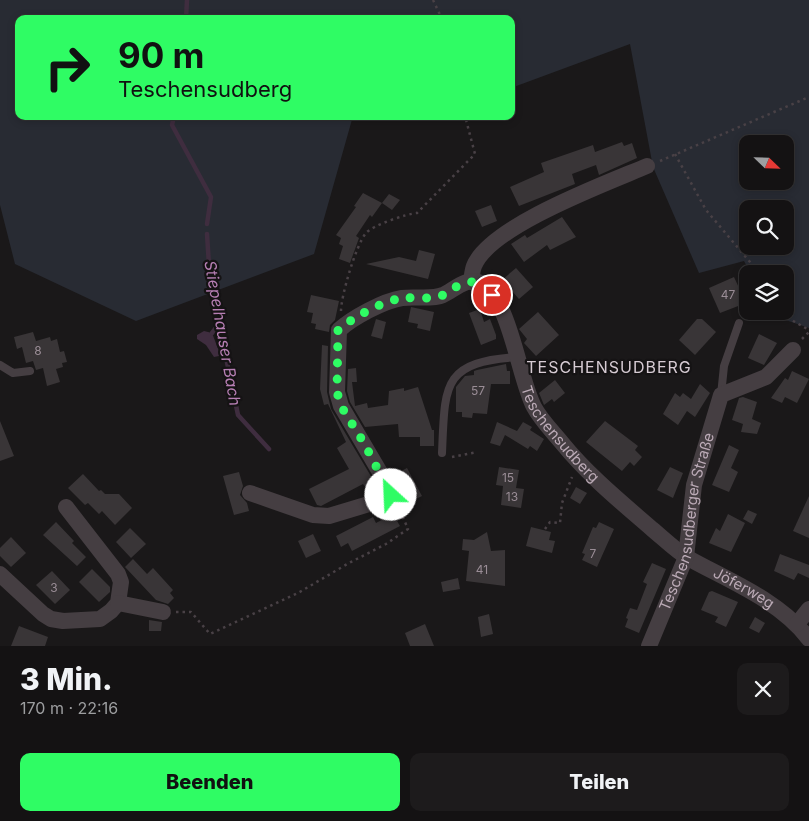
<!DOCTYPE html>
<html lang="de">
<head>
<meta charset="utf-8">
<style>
  :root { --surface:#141213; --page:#1d1b1c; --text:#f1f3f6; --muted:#9d9ea0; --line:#333233; --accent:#2ffc64 }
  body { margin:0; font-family:Inter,sans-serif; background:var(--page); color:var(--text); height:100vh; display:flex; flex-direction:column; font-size:19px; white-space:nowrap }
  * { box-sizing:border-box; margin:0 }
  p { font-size:16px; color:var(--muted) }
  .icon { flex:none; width:28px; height:28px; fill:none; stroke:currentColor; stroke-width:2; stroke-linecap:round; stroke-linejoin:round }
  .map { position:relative; height:646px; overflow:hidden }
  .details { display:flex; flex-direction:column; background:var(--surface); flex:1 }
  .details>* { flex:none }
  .banner { position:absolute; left:15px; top:15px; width:500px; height:105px; border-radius:10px; box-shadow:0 2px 8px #0003,0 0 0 1px var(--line); background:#2ffc64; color:#111; overflow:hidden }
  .needle { width:32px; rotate:113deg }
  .buttons { position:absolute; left:739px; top:135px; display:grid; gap:10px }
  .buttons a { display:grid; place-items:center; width:55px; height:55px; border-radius:10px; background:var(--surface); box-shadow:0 2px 8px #0003,0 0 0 1px var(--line); font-size:25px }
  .pin { position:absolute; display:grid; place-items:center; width:42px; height:42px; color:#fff; margin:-21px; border:2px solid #fff; border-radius:50%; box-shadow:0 1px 5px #0007 }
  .me { position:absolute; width:55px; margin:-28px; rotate:335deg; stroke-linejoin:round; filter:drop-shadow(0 0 4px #0008) }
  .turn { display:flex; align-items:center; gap:18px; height:105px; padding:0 20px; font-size:22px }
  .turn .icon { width:65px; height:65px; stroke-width:2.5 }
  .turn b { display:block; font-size:35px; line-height:42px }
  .round { display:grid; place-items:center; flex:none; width:52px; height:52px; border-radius:10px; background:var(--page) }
  .overview { display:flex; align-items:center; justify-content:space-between; height:85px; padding:0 20px }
  h1 { font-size:30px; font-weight:800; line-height:38px }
  .button { display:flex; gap:10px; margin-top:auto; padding:10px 20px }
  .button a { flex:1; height:58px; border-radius:10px; background:var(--accent); color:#111; font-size:20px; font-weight:800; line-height:58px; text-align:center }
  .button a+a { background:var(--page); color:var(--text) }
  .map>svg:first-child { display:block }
  .green { fill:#282b33; fill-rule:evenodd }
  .water { fill:#3f2d3f }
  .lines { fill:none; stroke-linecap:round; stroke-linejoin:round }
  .stream { stroke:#3f2d3f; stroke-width:4.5 }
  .building { fill:#393537 }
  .path { stroke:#494146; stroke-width:2.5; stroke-dasharray:2.5 4; stroke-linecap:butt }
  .service { stroke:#453e42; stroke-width:8 }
  .minor { stroke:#453e42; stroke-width:16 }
  .route { stroke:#2ffc64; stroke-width:9; stroke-dasharray:0 16.2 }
  .labels { text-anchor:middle; stroke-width:4.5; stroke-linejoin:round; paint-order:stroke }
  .number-label { font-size:12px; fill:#9a8d96 }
  .street-label { font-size:15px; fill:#bbaab6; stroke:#151314 }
  .water-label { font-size:16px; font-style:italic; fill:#b77fb4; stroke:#151314 }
  .neighbourhood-label { font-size:16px; letter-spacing:1px; fill:#d6cbd3; stroke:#151314 }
</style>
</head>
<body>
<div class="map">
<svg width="809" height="646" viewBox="0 0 809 646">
  <rect width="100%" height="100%" fill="#1a1819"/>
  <!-- green -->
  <path class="green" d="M0,0h809v328l-38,-13 -1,-4h15v-37h-34l-7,-13 -45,12 -46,-106 -23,-123 -119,44v-69h-492v97h334l-39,138 -178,67 -121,-57 -15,-59zM748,144h37v37h-37zM748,209h37v37h-37z"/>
  <!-- water -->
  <path class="water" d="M204,331l8,2 8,21 -1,2 -5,1 -8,-12 -9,-6v-4z"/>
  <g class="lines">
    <!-- stream -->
    <g class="stream">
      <path d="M186,19l1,-19"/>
      <path d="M174,116l-2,9 39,72 -4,27"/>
      <path d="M207,234l3,47 28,134 31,34"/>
      <path d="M212,333l7,-9"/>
    </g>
  </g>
  <!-- building -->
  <g class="building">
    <path d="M622,142l2,4 8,-3 5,15 -38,17 -3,-10 -24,9 3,10 -56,22 -9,-19 34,-15 -3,-9 52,-18 2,7z"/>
    <path d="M363,193l19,10 -10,14 -2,-2 -14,21 3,2 -9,25 -11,-4 4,-13 -4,-2 2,-6 -5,-3 20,-28 -2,-1z"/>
    <path d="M389,194l11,6 -8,10 -10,-7z"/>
    <path d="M491,205l6,16 -15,6 -7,-16z"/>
    <path d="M562,217l14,20 -26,13 -3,-5 -23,17 -13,-18 14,-9 2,3z"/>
    <path d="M419,250l16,4 -7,25 -62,-15 33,-7 17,4z"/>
    <path d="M516,268l17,19 -14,12 -17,-19z"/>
    <path d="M734,277l12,26 -26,10 -11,-25z"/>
    <path d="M311,295l28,6 -4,19 -5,5 -1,7 -14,-3 1,-5 -5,-1 2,-10 -6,-1z"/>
    <path d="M411,307l23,5 -4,19 -13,-3 1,-4 -10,-2z"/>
    <path d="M480,309l4,13 6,-3 6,16v4l-15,6 -12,-32z"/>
    <path d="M538,312l21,23 -23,21 -12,-13 3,-4 -8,-10z"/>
    <path d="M376,319l10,3 -4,17 -11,-3z"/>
    <path d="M697,319h5l14,13 -21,23 -16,-15z"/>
    <path d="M33,332l3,9 14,-4 1,4 6,-2 3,13 4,-1 3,11 -5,1 1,4 -7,2 4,13 -13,4 -4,-18 -7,2 -3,-9 -7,2 -4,-16 -5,2 -3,-12z"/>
    <path d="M759,334l18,9 -13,22 -16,-7z"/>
    <path d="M322,345l6,1 -1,46 4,17 44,74 -9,5 -3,-4 -42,22 -4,-1 -8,-16 40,-20 -12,-21 9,-6 -18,-38 -4,1 -4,-16z"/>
    <path d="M506,364l1,7h3v13h-19l-4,30 -14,-1 -1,5 -10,-1v-5h-6v-25l9,-11 9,-1v-4l3,-1z"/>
    <path d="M356,368l1,14h-5l3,24 12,-3 1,5 20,-3 1,-14 15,-3v3l14,-4 14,43h2v16h-14v-9h-21l-1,-13 -33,3 -15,-25 -3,-11 1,-22z"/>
    <path d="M792,371l17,8 -12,24 -12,-6 -3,6 -11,-5 14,-20 3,2z"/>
    <path d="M555,380l10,13 -11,9 -2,-3 -8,6 -5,-12z"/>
    <path d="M700,384l10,9 -15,24 -8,-6 -9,14 -15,-11 12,-21 5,4 3,-4 8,6z"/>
    <path d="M743,397l14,5 -5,17 9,4 -4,11 -16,-2 2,-8 -11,-4 7,-22z"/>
    <path d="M0,421l14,35 -14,5z"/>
    <path d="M605,421l33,25 -3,4 7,7 -8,9 -4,-4 -8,9 -36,-29z"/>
    <path d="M497,422l20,9 6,-9 9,5 -2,3 14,9 -7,12 -7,-5 -2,3 -23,-14 -5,11 -10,-3z"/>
    <path d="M729,445l10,5 -8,18 7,4 -9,20 -17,-7z"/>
    <path d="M499,467l20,3 -3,18 8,1 -3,19 -20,-3 2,-19 -7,-1z"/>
    <path d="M670,467l13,6 -10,25 -16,-8z"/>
    <path d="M407,468l15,28 -18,9 -4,-8v-11l-7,-11z"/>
    <path d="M239,472l4,14 -3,9 7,8 2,8 -15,4 -11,-39z"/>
    <path d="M83,474l16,17 2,-1 4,4h14l13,14 -17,17 -13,-14 -3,3 -11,-11 -3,2 -17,-17z"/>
    <path d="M576,487l11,6 -7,11 -10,-6z"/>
    <path d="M809,496v42l-16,-7z"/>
    <path d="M748,510l9,4 -5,10 -9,-5z"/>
    <path d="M393,514l7,12 -48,25 -4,-8 -7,4 -5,-11 37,-19 3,6z"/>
    <path d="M728,514l17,9 -14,29 -22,-9 7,-15 4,3z"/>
    <path d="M56,522l18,19 -2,2 14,14 -9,9 -34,-31z"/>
    <path d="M599,522l15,7 -17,38 -15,-7 3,-6 -3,-1 11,-26 3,1z"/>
    <path d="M531,527l20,5 -2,8 6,1 -3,12 -26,-7z"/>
    <path d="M130,528l16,16 -15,14 -15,-16z"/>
    <path d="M487,532l4,19 14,-1v36l-39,-5 3,-30 -7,-1 1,-11 11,1z"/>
    <path d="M313,534l8,17 -15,7 -8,-17z"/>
    <path d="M11,537l15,16 -15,14 -11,-11v-8z"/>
    <path d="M780,554l29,11v13l-11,-5 -4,7 -20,-9z"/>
    <path d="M133,559l14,15 6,-6 20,22 -3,3 4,5 -6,6 -12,-4 -31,-33z"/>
    <path d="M652,563l14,6 -27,64 -14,-6 3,-8 -2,-1 4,-10 7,2 10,-26 -4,-2z"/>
    <path d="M92,569l18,18v5l-11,10 -20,-20z"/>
    <path d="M52,571l18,19 -15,14 -19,-19z"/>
    <path d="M458,578l2,11 -17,3 -2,-10z"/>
    <path d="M712,591l26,11 -12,25 -11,-5 3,-5 -17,-7 8,-18z"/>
    <path d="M489,614l4,20 -12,3 -3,-20z"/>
    <path d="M755,617l10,6 -6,10 -10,-5z"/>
    <path d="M149,620l13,2 -1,9h-12z"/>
    <path d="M425,624l9,22h-24l-5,-13z"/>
    <path d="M19,626l29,11 -3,9h-34z"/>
  </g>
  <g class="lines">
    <!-- path -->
    <g class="path">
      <path d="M433,0l9,19"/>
      <path d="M675,154l31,56 44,52 6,12"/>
      <path d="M660,161l149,-64"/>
      <path d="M341,311c0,-15 15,-66 25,-78 7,-8 40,-19 51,-20l58,-59 -10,-38"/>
      <path d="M776,311l33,19"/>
      <path d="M802,339l7,-7"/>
      <path d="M452,457l25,-5"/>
      <path d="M545,529l5,-7 10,1 2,-20 10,-26"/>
      <path d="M176,612h15l19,22 88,-41 51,-30 37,-19 22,-15 -9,-21"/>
    </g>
    <!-- service -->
    <g class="service">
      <path d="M0,365l13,8 17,-2"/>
      <path d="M721,395l3,-29 15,-43"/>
      <path d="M442,453c3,-69 0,-91 76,-96"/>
    </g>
    <!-- minor -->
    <g class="minor">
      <path d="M471,282c1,-5 1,-11 3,-16 16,-40 133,-83 173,-100"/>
      <path id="s1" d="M250,493l63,22 16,1 60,-18 2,-7 -50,-85 -4,-14 2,-62c13,-12 44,-29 63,-32 13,-2 29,2 41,-3 11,-5 24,-19 38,-12 29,16 38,96 53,124 7,13 19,25 28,36 26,32 59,59 90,86 11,9 23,21 36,29 41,23 91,42 121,81"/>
      <path d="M0,574l43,40 8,5 12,2 37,-2 11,-8 7,-8 3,-21 -3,-8 -52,-67"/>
      <path d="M118,603l45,9"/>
      <path d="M797,624l12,-15"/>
      <path id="s2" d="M649,646l37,-89 8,-72 27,-90 45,-18 27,-27"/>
    </g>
  </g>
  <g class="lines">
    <!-- route -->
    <path class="route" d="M391,495l-27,-52 -23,-37 -4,-14 1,-62c14,-12 48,-31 66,-32 12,-1 27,2 39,-3 9,-4 16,-13 27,-13 11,-1 15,6 22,13"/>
  </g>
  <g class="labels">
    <!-- number labels -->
    <g class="number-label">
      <text x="728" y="299">47</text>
      <text x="38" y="355">8</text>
      <text x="478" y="395">57</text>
      <text x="508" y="482">15</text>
      <text x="512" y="501">13</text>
      <text x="593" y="558">7</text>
      <text x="482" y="574">41</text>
      <text x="54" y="592">3</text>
    </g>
    <!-- street labels -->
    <g class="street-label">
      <text dy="5" stroke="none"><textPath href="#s1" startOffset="656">Teschensudberg</textPath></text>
      <text dy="5" stroke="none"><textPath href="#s2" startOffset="131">Teschensudberger Straße</textPath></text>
      <text dy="5" stroke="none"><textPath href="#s1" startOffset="899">Jöferweg</textPath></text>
    </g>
    <!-- water labels -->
    <g class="water-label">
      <text transform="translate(223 333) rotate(80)" y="6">Stiepelhauser Bach</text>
    </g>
    <!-- neighbourhood labels -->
    <g class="neighbourhood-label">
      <text x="609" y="373">TESCHENSUDBERG</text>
    </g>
  </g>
</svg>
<div class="buttons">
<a><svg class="needle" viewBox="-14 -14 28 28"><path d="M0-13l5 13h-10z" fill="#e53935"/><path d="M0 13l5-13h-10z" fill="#9d9ea0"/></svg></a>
<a><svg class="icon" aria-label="search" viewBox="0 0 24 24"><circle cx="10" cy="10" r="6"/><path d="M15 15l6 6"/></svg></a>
<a><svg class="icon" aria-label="layers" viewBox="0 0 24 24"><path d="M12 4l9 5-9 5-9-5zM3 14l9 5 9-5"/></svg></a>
</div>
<div class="pin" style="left:492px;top:295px;background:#d93025"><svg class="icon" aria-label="arrive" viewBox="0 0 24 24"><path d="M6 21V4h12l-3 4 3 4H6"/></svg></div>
<svg class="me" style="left:391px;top:495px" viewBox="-20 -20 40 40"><circle r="19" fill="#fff"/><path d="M0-13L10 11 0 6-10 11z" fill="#2ffc64"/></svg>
<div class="banner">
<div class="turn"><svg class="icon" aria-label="right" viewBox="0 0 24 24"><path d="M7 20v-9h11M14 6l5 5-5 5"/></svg><div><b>90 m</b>Teschensudberg</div></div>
</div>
</div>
<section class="details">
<div class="overview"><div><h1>3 Min.</h1><p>170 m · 22:16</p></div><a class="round"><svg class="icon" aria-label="close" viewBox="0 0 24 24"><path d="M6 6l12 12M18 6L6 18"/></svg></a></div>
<div class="button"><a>Beenden</a><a>Teilen</a></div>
</section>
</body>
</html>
